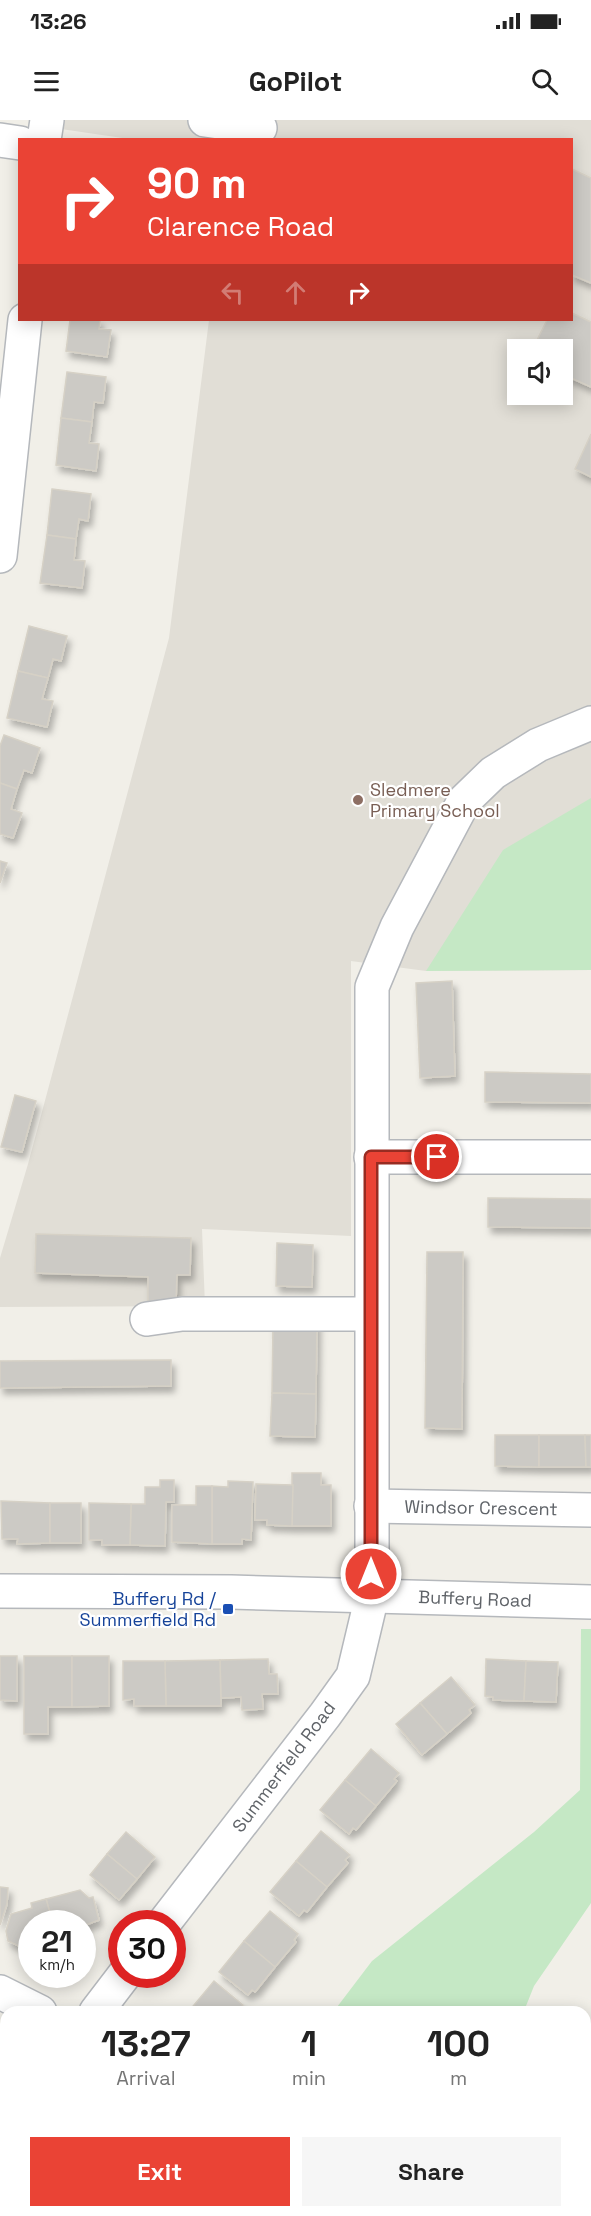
<!DOCTYPE html>
<html lang="en">
<head>
<meta charset="utf-8">
<style>
  :root { --surface:#fff; --page:#f6f6f6; --text:#222; --muted:#767676; --accent:#ea4335 }
  body { margin:0; font-family:"Space Grotesk",sans-serif; background:var(--page); color:var(--text); height:100vh; display:flex; flex-direction:column; font-size:22px; white-space:nowrap }
  * { box-sizing:border-box; margin:0 }
  p { font-size:20px; color:var(--muted) }
  .icon { flex:none; width:33px; height:33px; fill:none; stroke:currentColor; stroke-width:2; stroke-linecap:round; stroke-linejoin:round }
  .map { position:relative; flex:1; overflow:hidden }
  .details { position:absolute; left:0px; top:1886px; width:591px; height:212px; display:flex; flex-direction:column; background:var(--surface); border-radius:18px 18px 0 0; box-shadow:0 3px 15px #0003 }
  .details>* { flex:none }
  .banner { position:absolute; left:18px; top:18px; width:555px; height:183px; border-radius:0px; box-shadow:0 3px 15px #0003; background:#ea4335; color:#fff; overflow:hidden }
  .fabs { position:absolute; left:507px; top:219px; display:grid; gap:12px }
  .fabs a { display:grid; place-items:center; width:66px; height:66px; border-radius:0px; background:var(--surface); box-shadow:0 3px 15px #0003; font-size:30px }
  .speed { position:absolute; left:18px; top:1790px; display:flex; gap:12px; font-size:30px; font-weight:700; text-align:center }
  .speed>* { display:grid; place-content:center; width:78px; height:78px; border-radius:50%; background:var(--surface); box-shadow:0 3px 15px #0003; line-height:1 }
  .speed small { font-size:15px; font-weight:400 }
  .speed .limit { border:9px solid #d22; background:#fff; color:#111 }
  .pin { position:absolute; display:grid; place-items:center; width:51px; height:51px; color:#fff; margin:-26px; border:3px solid #fff; border-radius:50%; box-shadow:0 2px 6px #0007 }
  .me { position:absolute; width:66px; margin:-33px; rotate:0deg; stroke-linejoin:round; filter:drop-shadow(0 0 4px #0008) }
  .turn { display:flex; align-items:center; gap:21px; height:126px; padding:0 30px; font-size:27px }
  .turn .icon { width:78px; height:78px; stroke-width:2.5 }
  .turn b { display:block; font-size:42px; line-height:51px }
  .lanes { display:flex; align-items:center; height:57px; padding:0 30px; background:#0003; justify-content:center; gap:30px; direction:ltr }
  .lanes .off { opacity:.35 }
  .eta { display:flex; justify-content:space-evenly; align-items:center; height:102px; text-align:center }
  .eta b { font-size:36px; font-weight:700; line-height:42px }
  .action { display:flex; gap:12px; margin-top:auto; padding:12px 30px }
  .action a { flex:1; height:69px; border-radius:0px; background:var(--accent); color:#fff; font-size:24px; font-weight:700; line-height:69px; text-align:center }
  .action a+a { background:var(--page); color:var(--text) }
  .status { display:flex; justify-content:space-between; align-items:center; height:42px; padding:0 30px; background:var(--surface); direction:ltr }
  .status svg { height:16px; fill:currentColor }
  header { display:flex; justify-content:space-between; align-items:center; height:78px; padding:0 30px; background:var(--surface); font-size:27px; font-weight:700 }
  .map>svg:first-child { display:block }
  .education { fill:#e1ded6; fill-rule:evenodd }
  .green { fill:#c5e8c5 }
  .building { fill:#cccac5; stroke:#d6d1c6; stroke-width:1.5; filter:url(#shadow) }
  .lines { fill:none; stroke-linecap:round; stroke-linejoin:round }
  .minor-casing { stroke:#b5b8bc; stroke-width:36 }
  .minor { stroke:#fff; stroke-width:33 }
  .route-casing { stroke:#982c22; stroke-width:15 }
  .route { stroke:#ea4335; stroke-width:10 }
  .education-dot { fill:#8d6e63; stroke:#fff; stroke-width:2 }
  .transit-dot { fill:#1a4fb4; stroke:#fff; stroke-width:2 }
  .labels { text-anchor:middle; stroke-width:4.5; stroke-linejoin:round; paint-order:stroke }
  .education-label { font-size:18px; fill:#785e54; stroke:#fff; text-anchor:start }
  .street-label { font-size:18px; fill:#5f6368; stroke:#fff }
  .transit-label { font-size:18px; fill:#164399; stroke:#fff; text-anchor:end }
</style>
</head>
<body>
<div class="status"><b>13:26</b><svg viewBox="0 0 49 12"><path d="M0 12V9h3v3zM5 12V6h3v6zM10 12V3h3v9zM15 12V0h3v12zM26 1h20v11H26zM47 4h2v5h-2z"/></svg></div>
<header><svg class="icon" aria-label="menu" viewBox="0 0 24 24"><path d="M4 6h16M4 12h16M4 18h16"/></svg>GoPilot<svg class="icon" aria-label="search" viewBox="0 0 24 24"><circle cx="10" cy="10" r="6"/><path d="M15 15l6 6"/></svg></header>
<div class="map">
<svg width="591" height="2096" viewBox="0 0 591 2096">
  <defs>
    <filter id="shadow"><feDropShadow dx="3.5" dy="6" stdDeviation="3" flood-color="#0004"/></filter>
  </defs>
  <rect width="100%" height="100%" fill="#f1efe8"/>
  <!-- education -->
  <path class="education" d="M62,0h529v850l-165,1 -75,-10v275l-149,-7 3,77 -205,1v-49l28,-94 141,-526 40,-318h363v-180h-436l-75,-11zM518,230h44v44h-44z"/>
  <!-- green -->
  <g class="green">
    <path d="M591,678v172l-165,1 77,-121z"/>
    <path d="M581,1509h10v274l-57,83 -10,25h-190l38,-50 162,-129 46,-42z"/>
    <path d="M180,2091h312l2,5h-320z"/>
  </g>
  <!-- building -->
  <g class="building">
    <path d="M572,49l19,9v105l-19,-8v2z"/>
    <path d="M572,193l19,9v65l-29,-13v-24h-21l-7,-4 13,-26h25z"/>
    <path d="M70,200h30l-1,9 12,1 -4,27 -41,-6z"/>
    <path d="M67,252l39,5 -3,26 -9,-1 -2,20 -31,-4z"/>
    <path d="M61,298l31,4 -3,21 10,1 -3,27 -40,-6z"/>
    <path d="M591,314v43l-16,-8z"/>
    <path d="M52,369l39,5 -3,27 -9,-2 -3,20 -29,-4z"/>
    <path d="M47,415l29,4 -2,21 11,1 -3,27 -42,-5z"/>
    <path d="M29,506l38,10 -6,25 -8,-2 -5,19 -30,-7z"/>
    <path d="M18,551l30,7 -6,21 11,2 -6,26 -40,-9z"/>
    <path d="M4,615l36,13 -8,25 -8,-3 -7,19 -17,-6v-37z"/>
    <path d="M0,663l17,6 -6,20 11,4 -9,25 -13,-4z"/>
    <path d="M0,741l7,2 -7,20z"/>
    <path d="M452,861l3,95 -35,2 -4,-95z"/>
    <path d="M485,952l106,2v29l-106,-1z"/>
    <path d="M15,975l21,6 -14,51 -21,-5z"/>
    <path d="M488,1078l103,1v29l-103,-1z"/>
    <path d="M36,1114l155,4 -1,37h-13l-1,27 -28,-1v-24l-113,-4z"/>
    <path d="M277,1123l36,2 -1,42 -36,-1z"/>
    <path d="M427,1132h36l-1,177 -37,-1z"/>
    <path d="M273,1201l44,1 -1,72 -44,-1z"/>
    <path d="M171,1240v26l-171,2v-27z"/>
    <path d="M272,1273l44,1 -1,43 -45,-1z"/>
    <path d="M495,1315h44v32l-44,-1z"/>
    <path d="M539,1315h46l1,32h-47z"/>
    <path d="M585,1315h6v32h-5z"/>
    <path d="M292,1353h29v12h10v41h-39z"/>
    <path d="M160,1360h14v22h-8l-1,44 -35,-1 1,-41h14v-17h15z"/>
    <path d="M228,1361l25,1 -2,58 -9,-1v5h-30v-58l16,1z"/>
    <path d="M256,1364l37,1 -1,41 -25,-1v-5h-12z"/>
    <path d="M196,1366h16v58l-40,-2v-37h24z"/>
    <path d="M1,1381l49,2v40l-33,1 1,-5h-16z"/>
    <rect x="50" y="1383" width="31" height="40"/>
    <path d="M89,1383l42,1 -1,41h-28v-5h-13z"/>
    <path d="M0,1536h17v45l-17,-1z"/>
    <path d="M24,1536h48v51h-24v27h-24z"/>
    <path d="M72,1536h37v50l-37,1z"/>
    <path d="M268,1539l1,15h8l1,20h-16l1,15 -21,1 -1,-13 -20,1 -1,-38z"/>
    <path d="M486,1539l40,2 -2,40 -31,-1v-3l-8,-1z"/>
    <path d="M220,1540l1,46h-55l-1,-45z"/>
    <path d="M123,1541h42l1,45h-32v-7l-11,1z"/>
    <path d="M526,1541l32,1 -2,40 -32,-1z"/>
    <path d="M451,1557l24,28 -6,5 2,3 -24,21 -27,-31z"/>
    <path d="M420,1583l27,31 -25,21 -26,-31z"/>
    <path d="M371,1629l28,24 -5,6 3,2 -21,25 -31,-26z"/>
    <path d="M345,1660l31,26 -20,24 -3,-2 -4,6 -29,-24z"/>
    <path d="M321,1711l29,24 -5,5 3,3 -21,24 -31,-26z"/>
    <path d="M126,1712l29,25 -18,22 -30,-25z"/>
    <path d="M107,1734l30,25 -18,21 -29,-25z"/>
    <path d="M296,1741l31,26 -20,25 -3,-2 -5,6 -29,-24z"/>
    <path d="M0,1767l8,1 -1,16 -7,21z"/>
    <path d="M80,1770l9,8 4,-1 6,23 -16,6 3,11 -4,1v-15h-29l-7,-24z"/>
    <path d="M46,1779l7,24h-21l-1,32 -1,-4 -22,-10 -2,-10 5,-17 21,-6 -1,-5z"/>
    <path d="M270,1791l28,23 -4,6 2,2 -21,25 -31,-26z"/>
    <path d="M244,1821l31,26 -20,25 -3,-2 -4,5 -29,-23z"/>
    <path d="M214,1861l29,24 -5,6 1,1 -50,-1z"/>
    <path d="M6,2061v30h27l-4,5h-29v-28z"/>
  </g>
  <g class="lines">
    <!-- minor casing -->
    <g class="minor-casing">
      <g id="minor">
        <path d="M205,0l55,8"/>
        <path d="M0,20l20,3"/>
        <path d="M44,20l3,-20"/>
        <path d="M0,436l25,-236"/>
        <path d="M371,1037h220"/>
        <path d="M147,1199l35,-5h189"/>
        <path d="M371,1386l220,4"/>
        <path d="M0,1471l231,1 360,10"/>
        <path d="M164,1803l161,-208 28,-39 19,-80v-609l25,-60 67,-126 29,-28 45,-28 53,-22"/>
        <path d="M0,1872l40,20"/>
        <path d="M96,1892l29,-38"/>
        <path d="M0,1999l6,-7"/>
      </g>
    </g>
    <!-- minor -->
    <use href="#minor" class="minor"/>
  </g>
  <g class="lines">
    <!-- route casing -->
    <g class="route-casing">
      <path id="route" d="M371,1454v-417h66"/>
    </g>
    <!-- route -->
    <use href="#route" class="route"/>
  </g>
  <!-- markers -->
  <circle class="education-dot" cx="358" cy="680" r="6"/>
  <rect class="transit-dot" x="222" y="1483" width="12" height="12" rx="3"/>
  <g class="labels">
    <!-- education labels -->
    <g class="education-label">
      <text x="370" y="676">Sledmere<tspan x="370" dy="21">Primary School</tspan></text>
    </g>
    <!-- street labels -->
    <g class="street-label">
      <text transform="translate(481 1388) rotate(1)" y="6">Windsor Crescent</text>
      <text transform="translate(475 1479) rotate(2)" y="6">Buffery Road</text>
      <text transform="translate(284 1647) rotate(-53)" y="6">Summerfield Road</text>
    </g>
    <!-- transit labels -->
    <g class="transit-label">
      <text x="216" y="1485">Buffery Rd /<tspan x="216" dy="21">Summerfield Rd</tspan></text>
    </g>
  </g>
</svg>
<div class="fabs">
<a><svg class="icon" aria-label="sound" viewBox="0 0 24 24"><path d="M4 9h4l5-4v14l-5-4H4zM17 9q2 3 0 6"/></svg></a>
</div>
<div class="speed"><div>21<small>km/h</small></div><div class="limit">30</div></div>
<div class="pin" style="left:437px;top:1037px;background:#d93025"><svg class="icon" aria-label="arrive" viewBox="0 0 24 24"><path d="M6 21V4h12l-3 4 3 4H6"/></svg></div>
<svg class="me" style="left:371px;top:1454px" viewBox="-20 -20 40 40"><circle r="17" fill="#ea4335" stroke="#fff" stroke-width="3"/><path d="M0-11L8 9 0 5-8 9z" fill="#fff"/></svg>
<div class="banner">
<div class="turn"><svg class="icon" aria-label="right" viewBox="0 0 24 24"><path d="M7 20v-9h11M14 6l5 5-5 5"/></svg><div><b>90 m</b>Clarence Road</div></div>
<div class="lanes"><svg class="icon off" aria-label="left" viewBox="0 0 24 24"><path d="M17 20v-9H6M10 6l-5 5 5 5"/></svg><svg class="icon off" aria-label="ahead" viewBox="0 0 24 24"><path d="M12 20V5M6 11l6-6 6 6"/></svg><svg class="icon" aria-label="right" viewBox="0 0 24 24"><path d="M7 20v-9h11M14 6l5 5-5 5"/></svg></div>
</div>
<section class="details">
<div class="eta">
<div><b>13:27</b><p>Arrival</p></div>
<div><b>1</b><p>min</p></div>
<div><b>100</b><p>m</p></div>
</div>
<div class="action"><a>Exit</a><a>Share</a></div>
</section>
</div>
</body>
</html>
